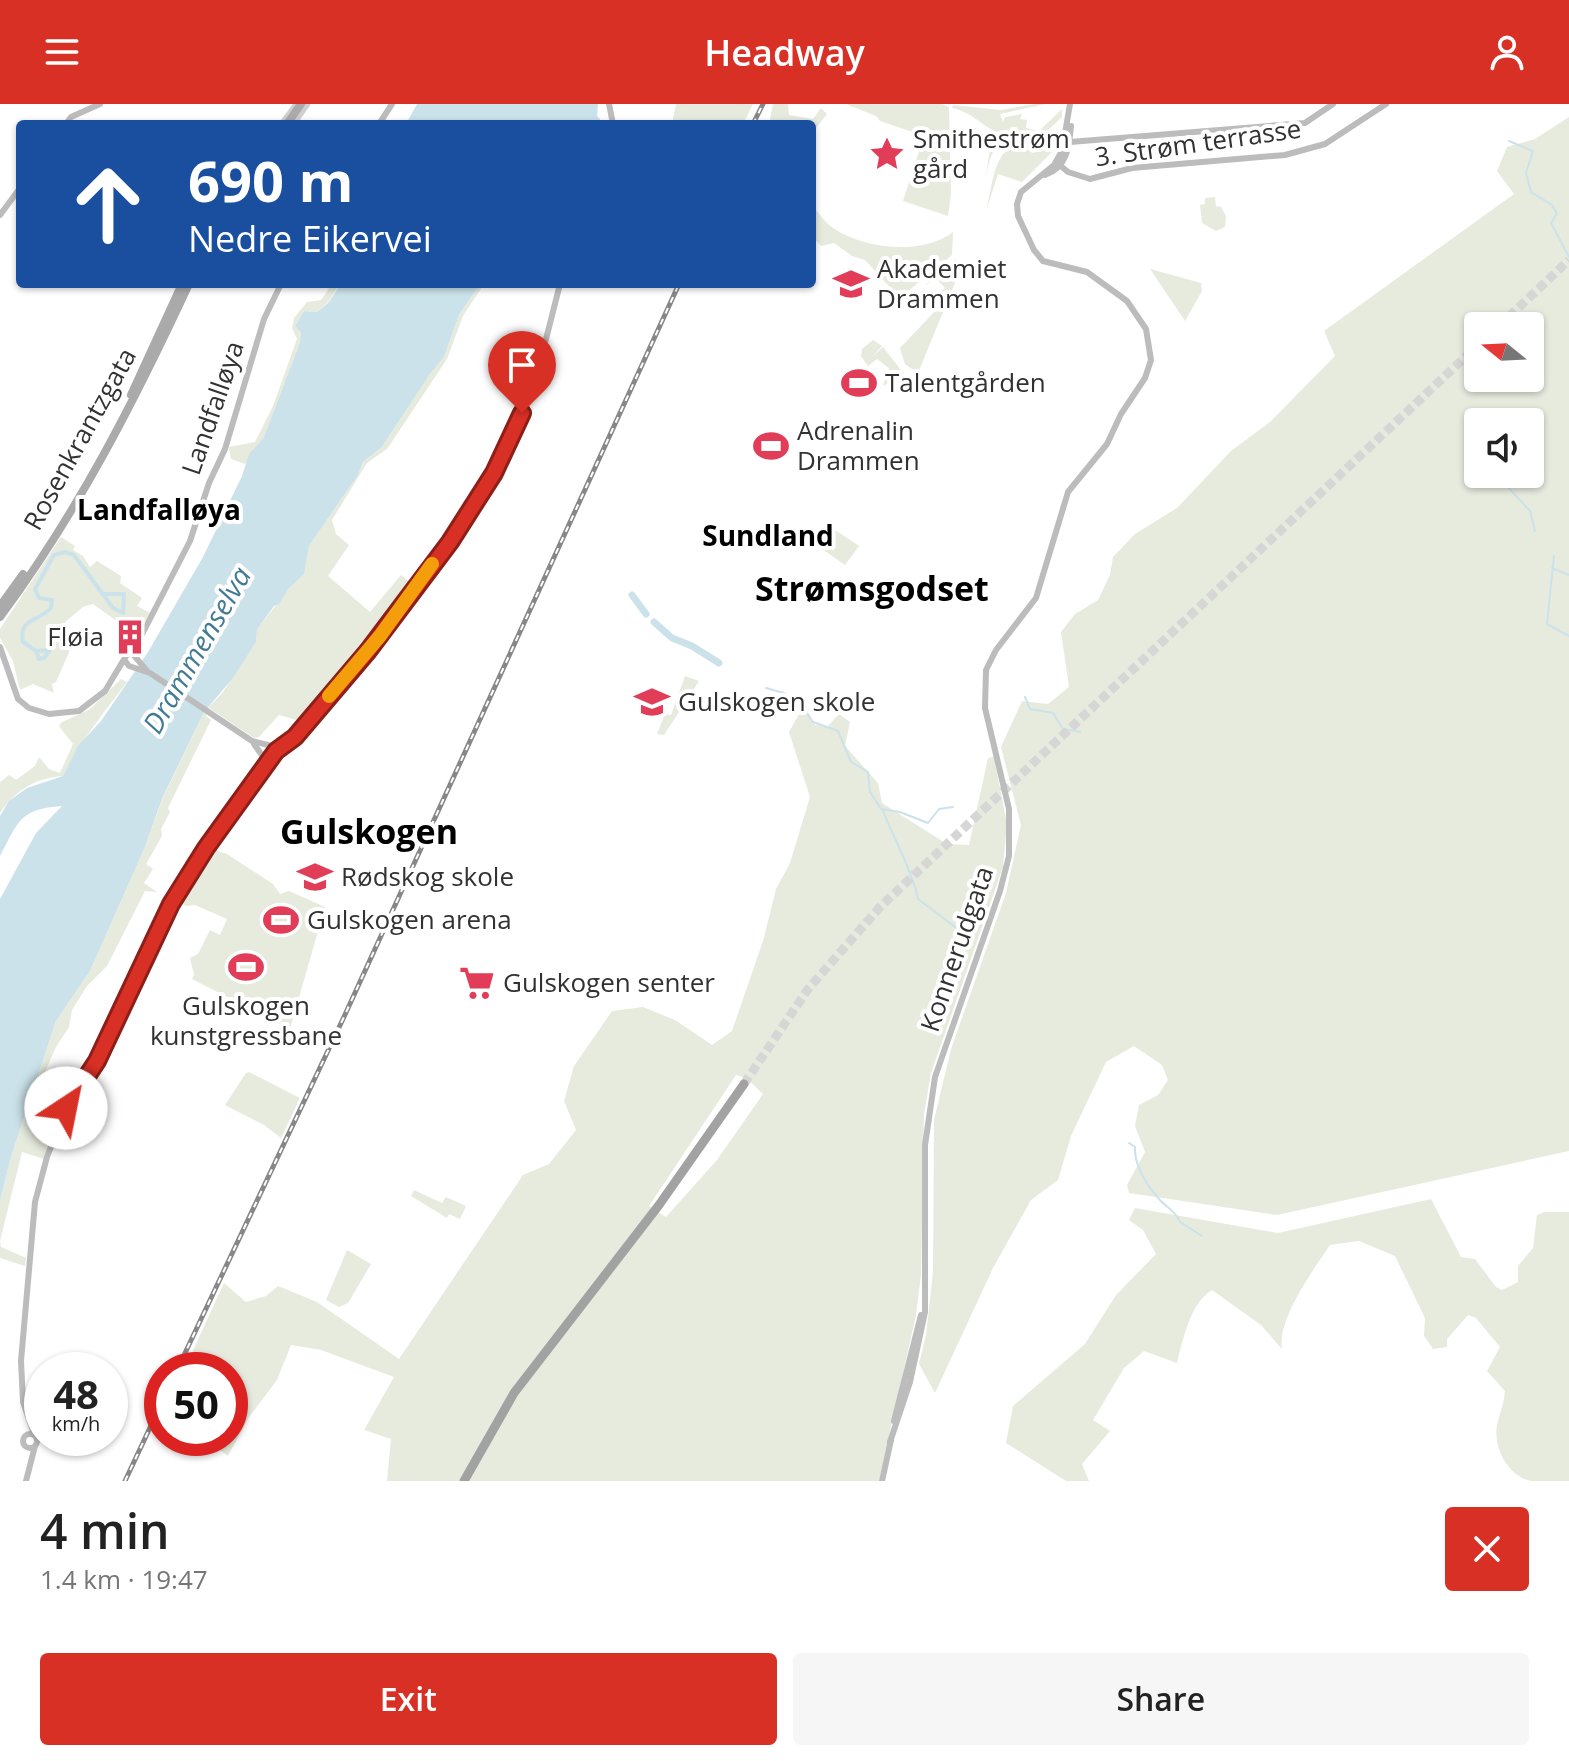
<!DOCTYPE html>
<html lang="en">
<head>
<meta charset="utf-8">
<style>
  :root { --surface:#fff; --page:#f6f6f6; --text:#222; --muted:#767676; --accent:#d93025 }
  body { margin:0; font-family:"Open Sans",sans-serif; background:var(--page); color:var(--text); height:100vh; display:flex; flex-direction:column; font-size:30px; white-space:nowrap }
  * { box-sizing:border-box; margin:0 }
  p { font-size:26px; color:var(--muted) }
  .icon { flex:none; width:44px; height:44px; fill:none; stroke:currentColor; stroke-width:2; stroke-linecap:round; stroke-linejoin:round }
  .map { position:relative; height:1377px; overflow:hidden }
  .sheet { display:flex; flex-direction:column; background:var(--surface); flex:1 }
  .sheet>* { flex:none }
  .guide { position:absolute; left:16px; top:16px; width:800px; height:168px; border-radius:8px; box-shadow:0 2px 6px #0004; background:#1a4fa0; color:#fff; overflow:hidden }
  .needle { width:52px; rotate:288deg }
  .buttons { position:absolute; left:1464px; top:208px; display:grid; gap:16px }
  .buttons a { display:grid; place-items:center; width:80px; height:80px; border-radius:8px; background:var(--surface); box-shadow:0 2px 6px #0004; font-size:40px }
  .speed { position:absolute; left:24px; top:1248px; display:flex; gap:16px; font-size:40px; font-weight:700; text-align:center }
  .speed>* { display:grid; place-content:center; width:104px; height:104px; border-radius:50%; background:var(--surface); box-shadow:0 2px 6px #0004; line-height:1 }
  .speed small { font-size:20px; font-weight:400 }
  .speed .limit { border:12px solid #d22; background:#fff; color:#111 }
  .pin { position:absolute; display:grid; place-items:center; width:68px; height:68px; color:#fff; margin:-82px -34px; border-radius:50% 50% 50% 0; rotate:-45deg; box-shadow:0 0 8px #0007 }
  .pin .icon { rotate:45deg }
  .me { position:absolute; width:88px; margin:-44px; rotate:34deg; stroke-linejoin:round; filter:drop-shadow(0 0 6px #0008) }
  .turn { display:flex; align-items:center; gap:28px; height:168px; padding:0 40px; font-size:36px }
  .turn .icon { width:104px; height:104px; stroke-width:2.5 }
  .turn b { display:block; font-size:56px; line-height:68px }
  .round { display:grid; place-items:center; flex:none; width:84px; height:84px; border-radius:8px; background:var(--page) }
  .overview { display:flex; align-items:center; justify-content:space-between; height:136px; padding:0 40px }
  h1 { font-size:48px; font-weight:600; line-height:60px }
  .button { display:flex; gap:16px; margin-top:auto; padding:16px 40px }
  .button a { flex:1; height:92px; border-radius:8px; background:var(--accent); color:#fff; font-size:32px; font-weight:600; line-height:92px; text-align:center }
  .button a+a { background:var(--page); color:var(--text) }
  header { display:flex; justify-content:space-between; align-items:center; height:104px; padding:0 40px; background:var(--accent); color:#fff; font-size:36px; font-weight:600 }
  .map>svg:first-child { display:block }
  .green { fill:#e6ebde; fill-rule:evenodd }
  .water { fill:#cbe2ea }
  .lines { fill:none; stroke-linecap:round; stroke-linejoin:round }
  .stream { stroke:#cbe2ea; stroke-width:2 }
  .canal { stroke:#cbe2ea; stroke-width:4 }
  .river { stroke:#cbe2ea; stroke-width:7 }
  .trunk-tunnel { stroke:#d6d6d6; stroke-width:9; stroke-dasharray:9 4.5; stroke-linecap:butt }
  .tertiary { stroke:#cfcfcf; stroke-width:5 }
  .secondary { stroke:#bcbcbc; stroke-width:6 }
  .primary { stroke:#aaa; stroke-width:8 }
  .trunk { stroke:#a2a2a2; stroke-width:9 }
  .rail-casing { stroke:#878787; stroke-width:5 }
  .rail { stroke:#fff; stroke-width:2; stroke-dasharray:6; stroke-linecap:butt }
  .route-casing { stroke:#8d1f18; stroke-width:20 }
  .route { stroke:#d93025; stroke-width:14 }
  .slow { stroke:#f59e0b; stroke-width:14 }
  .labels { text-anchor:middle; stroke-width:8; stroke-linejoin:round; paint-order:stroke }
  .poi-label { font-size:26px; fill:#323232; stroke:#fff; text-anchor:start }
  .street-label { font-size:26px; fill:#323232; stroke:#fff }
  .neighbourhood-label { font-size:28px; font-weight:bold; fill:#000; stroke:#fff }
  .water-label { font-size:28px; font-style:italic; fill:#417b93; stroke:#fff }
  .district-label { font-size:34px; font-weight:bold; fill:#000; stroke:#fff }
</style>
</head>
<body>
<header><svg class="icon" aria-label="menu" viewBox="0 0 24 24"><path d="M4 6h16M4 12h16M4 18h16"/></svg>Headway<svg class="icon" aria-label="person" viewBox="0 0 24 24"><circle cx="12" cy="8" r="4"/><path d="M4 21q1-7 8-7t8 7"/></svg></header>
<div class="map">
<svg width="1569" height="1377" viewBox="0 0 1569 1377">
  <rect width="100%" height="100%" fill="#fff"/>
  <!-- green -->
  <g class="green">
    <path d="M676,0h77l-10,20h-71z"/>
    <path d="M773,0h15l1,11 24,4 8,-11 6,6 -15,19v-9h-43z"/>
    <path d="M846,0h95l8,3 2,87 -3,22 -45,-15 21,-65 -44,-15 -4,-5z"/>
    <path d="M1035,0h10l-45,10 3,8 2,-5 17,-3 -2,5 7,1 -1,8 13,3 23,-22v8l-19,18c-47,-3 -51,8 -59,52l9,-57c-14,-7 -22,-18 -41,-22l1,-3 48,5z"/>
    <path d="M1569,13v1034l-292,64 -148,-22 -2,-8 18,-33 -10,-26 4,-21 19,-10 10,-15 -6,-15 -28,-19 -28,16 -35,74 -13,44 -27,20 -38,68 -58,125 -16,-29 7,-29 7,-63 1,-152 17,-71 55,-156 15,-68 -20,-78 21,-46 26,3 21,-17 -8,-55 14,-18 23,-14 12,-25 3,-18 22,-23 42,-26 54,-57 39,-29 65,-66 -11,-25 190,-137 -17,-23 10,-24 28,-8zM1530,222v52h-52v-52zM1478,318h52v52h-52z"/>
    <path d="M1021,39l34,6 -33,33 -24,-8 -12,37c7,-24 6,-62 35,-68z"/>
    <path d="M1215,93l1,9 5,1 5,9 -1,11 -9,4 -14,-8 -2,-18 5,-1v-6z"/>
    <path d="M812,101c6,7 13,18 21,23 31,21 89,28 120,4l-1,23 -44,36 -11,4 -32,-35 -13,-4 -18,-13 -13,3 -9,-10z"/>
    <path d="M955,155l6,9 -43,105 -13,-9 -5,-16 40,-42 -6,-8 11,-10 -9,-10 -12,8z"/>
    <path d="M1150,165l51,14 1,8 -17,30z"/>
    <path d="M332,180h8l-12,18 -11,10 -13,-1 -9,15 6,7 -2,12 -36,94 -18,25 -14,-5 -2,-12 26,-5 18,-36 24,-67 -5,-11 2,-10 13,-16 14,-2z"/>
    <path d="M480,180h4l-21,32 -16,43 -60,90 -20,14 -35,57 4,14 13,11 -21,31 42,36 31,-37 11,9 -27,39 -85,98 -21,-6 -20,22 -5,1 -45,-30 -3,8 5,4 -43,88 2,4 -9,17 1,7 -16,28 7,5 -9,14 13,9 -12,-1 -38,75 -20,20 -15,24 -3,17 -13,20 -25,56 1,12 11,10v7l8,9 -7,18 -22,-7 -22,89 1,6 25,11 -1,8 -25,-8v-57l11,-44 45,-136 34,-50 55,-124 17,-47 42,-88 19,-20 33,-50 1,-12 48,-63 4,-21 49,-71 5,-13 19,-15 48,-73 14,-17 15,-42z"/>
    <path d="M873,236l9,6 -10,11 11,-10 21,27 -21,12 6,-18 -12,-9 -9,7 -7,-10 1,-7z"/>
    <path d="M832,424l27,18 -14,19 -27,-19z"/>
    <path d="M61,433l14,9 -2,4 10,6 7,11 7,-6 24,15 -1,7 22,15 -5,8 13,7 -14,22 -43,-31 -10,3 -18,15 8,11 -3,17 -14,32 -4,2 2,9 -21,-9 -13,6 -7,-29 -13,-23v-9z"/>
    <path d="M685,572l14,5 -35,54 -7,-1 8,-20 6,1z"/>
    <path d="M121,575l6,3c-23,30 -47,60 -64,94 -28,2 -47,14 -63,37v-31l9,-7 7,5 19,-14 4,-9 10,12 11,4 13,-29 -14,-18 3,-4 27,-12z"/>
    <path d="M804,601l11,20 13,1 11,-12 11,8 -5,24 33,37 4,20 65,41 22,1 19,-87 6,-1 13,67 -4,43 -72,206 -7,41 -3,161 -5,40 -37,166h-492l4,-42 -27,-9 30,-53 -73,-27 -30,-5 -14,35 -28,37 -21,39 -25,-18h27v-68h-46l40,-87 22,19 20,-6 12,-10 39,16 82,57 124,-184 26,-11 27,-34 -12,-29 10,-35 38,-55 31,-4 32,13 37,25 20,-14 31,-90 13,-52 14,-26 20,-66 -21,-65zM736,971l10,3 17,16 -46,66 -51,57 -17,-11z"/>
    <path d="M210,745l17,5 46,30 7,10 9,-3 36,16 -35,122 -98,-50 2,-4 -4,-17 8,-4 12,-24 10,5 7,-16 -32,-14 -8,1 -11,-4z"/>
    <path d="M249,968l51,26 -19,40 -17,-13 -39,-20 21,-32z"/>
    <path d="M414,1086l28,13 4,-6 20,9 -6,13 -11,-5 -2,4 -36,-22z"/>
    <path d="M1431,1095l30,58 14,2 21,28 6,3 16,-8v-16l15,-18 4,-33 7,-3h25v269c-12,0 -26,0 -38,0 -24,-5 -40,-37 -33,-60 3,-11 6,-18 7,-30l-18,-20 13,-24 -24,-29 -8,-3 -21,24v8l-14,2 -9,-13 1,-18 -30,-62 -36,-15 -29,4c-16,24 -53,74 -48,104l-21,-24 -49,-35c-22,13 -29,50 -35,73l-33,-12 -20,17 -31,52 17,11 -28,33 7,17h-23l-60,-38 7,-37 72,-62 31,-49 40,-41 -13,-24 -14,-10 6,-12 143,25z"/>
    <path d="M347,1146l24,14 -23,39 -9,4 -13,-7z"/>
  </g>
  <!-- water -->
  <g class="water">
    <path d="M417,0h181l-1,12 3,3 -1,5h-193z"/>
    <path d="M341,180h139l-21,31 -15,42 -14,17 -48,73 -19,15 -5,13 -49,71 -5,28 -15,14 -10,16 -5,2 -17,24 -1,12 -23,36 -29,34 -42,87 -17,48 -55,124 -34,50 -45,136 -11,44v-302l36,-66 26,-27c-42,3 -43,14 -62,50v-40l9,-15 18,-13 36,-12 15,-30 23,-25 47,-69 55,-95 39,-81 7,-22 14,-15 36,-94 2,-12 -6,-7 9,-15 13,1 11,-9z"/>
  </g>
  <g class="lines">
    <!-- stream -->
    <g class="stream">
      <path d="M1509,37l24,10 -7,22 5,19 21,13 5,9 -6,9 18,34"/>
      <path d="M1496,370l34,37 5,20"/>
      <path d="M1554,452l-7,68 22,12"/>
      <path d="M1552,464l17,7"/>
      <path d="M766,584l18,5 17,12 12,17 25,9 13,31 17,10 2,20 11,17 19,3 28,11 11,-14 14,-2"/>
      <path d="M1025,593l5,12 23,4 10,16 17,3"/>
      <path d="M883,707c10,25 32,67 35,88l40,30 2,10"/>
      <path d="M1129,1039l6,4c-1,19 12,38 24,52 7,8 18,13 21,23l22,14"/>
    </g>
    <!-- canal -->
    <path class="canal" d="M36,547l14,-1 -6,8 -5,1 -3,-8 -13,-9c-5,-24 15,-20 28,-34l1,-8 -13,-2 -4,-9 19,-34 11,-3 9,3 39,53 10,5 1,-19h-20"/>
    <!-- river -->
    <g class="river">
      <path d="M632,491l14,19"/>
      <path d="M654,518l18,16 20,8 27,17"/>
    </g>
    <!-- trunk-tunnel -->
    <g class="trunk-tunnel">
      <path d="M1499,222l70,-66"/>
      <path d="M744,980l64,-95 72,-82 598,-562"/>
    </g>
    <!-- tertiary -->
    <g class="tertiary">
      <path d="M281,20l15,-20"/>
      <path d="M294,20l14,-20"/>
    </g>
    <!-- secondary -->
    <g class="secondary">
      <path d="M609,0l4,20"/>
      <path d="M66,20l5,-7 29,-13"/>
      <path d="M379,20l13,-20"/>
      <path d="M1070,38l235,-19 28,-19"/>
      <path d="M1056,58l12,10 22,7 42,-11 153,-13 40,-11 61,-40"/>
      <path d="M1045,71c22,-8 24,-27 26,-49"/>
      <path d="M20,75v1"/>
      <path d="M0,111l20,-27"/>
      <path d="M0,543l18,52 11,9 20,6 30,-3 26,-20 21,-35 8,-6 56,-109 19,-58 16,-34 39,-130 17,-35"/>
      <path d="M132,549l15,18"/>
      <path d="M125,557l4,5 21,7 102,68 20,5 14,-6"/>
      <path d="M254,640l10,14"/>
      <path d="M276,647l19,-14 73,-86 104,-140 22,-38 28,-60 22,-66 16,-63"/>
      <path d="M894,1317l27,-106"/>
      <circle cx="30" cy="1337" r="7"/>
      <path d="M34,1330l-11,-32 -2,-41 14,-159 12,-45 19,-49 31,-47 74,-157 51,-80 37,-52 16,-16 -3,-10"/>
      <path d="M890,1338l20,-60 15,-70v-167l10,-68 65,-186 9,-35v-47l-24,-101 1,-38 10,-20 40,-52 32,-106 39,-48 14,-30 24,-36 6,-18 -5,-31 -19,-28 -40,-29 -44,-11 -9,-11 -16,-34 -1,-12 4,-12 33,-27 8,-14 8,-47"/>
      <path d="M26,1377l9,-35"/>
      <path d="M882,1377l9,-41"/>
    </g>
    <!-- primary -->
    <g class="primary">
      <path d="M287,20l14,-20"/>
      <path d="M131,291l51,-111"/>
      <path d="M0,502l23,-32"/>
      <path d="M0,513c77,-103 135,-217 189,-333"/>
    </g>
    <!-- trunk -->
    <path class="trunk" d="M464,1377l50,-88 145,-188 85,-121"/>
    <!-- rail casing -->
    <g class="rail-casing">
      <g id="rail">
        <path d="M753,20l10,-20"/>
        <path d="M177,1266l166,-351 336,-735"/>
        <path d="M125,1377l37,-79"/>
      </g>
    </g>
    <!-- rail -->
    <use href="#rail" class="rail"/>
  </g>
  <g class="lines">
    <!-- route casing -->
    <g class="route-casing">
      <path id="route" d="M66,1004l31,-47 74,-157 35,-56 70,-97 19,-14 73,-86 82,-109 44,-69 28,-60"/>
    </g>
    <!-- route -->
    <use href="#route" class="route"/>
    <!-- slow -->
    <path class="slow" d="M329,592l51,-60 52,-72"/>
  </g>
  <!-- icons -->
  <defs>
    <g id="sight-bare" transform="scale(2.76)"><path d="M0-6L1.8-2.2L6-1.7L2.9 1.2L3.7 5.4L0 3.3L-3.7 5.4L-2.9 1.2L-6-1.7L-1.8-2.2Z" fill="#e13c58" stroke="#fff" stroke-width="2.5" paint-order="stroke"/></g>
    <g id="school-bare" transform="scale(2.76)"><path d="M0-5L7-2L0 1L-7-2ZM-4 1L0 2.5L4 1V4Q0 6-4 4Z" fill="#e13c58" stroke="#fff" stroke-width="2.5" paint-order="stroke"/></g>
    <g id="stadium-bare" transform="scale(2.76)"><path d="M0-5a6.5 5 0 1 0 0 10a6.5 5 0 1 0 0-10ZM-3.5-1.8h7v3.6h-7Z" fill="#e13c58" stroke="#fff" stroke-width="2.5" paint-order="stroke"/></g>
    <g id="building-bare" transform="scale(2.76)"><path d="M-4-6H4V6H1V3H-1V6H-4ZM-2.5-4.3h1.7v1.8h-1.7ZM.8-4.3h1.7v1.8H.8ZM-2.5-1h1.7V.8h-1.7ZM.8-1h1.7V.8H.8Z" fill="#e13c58" stroke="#fff" stroke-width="2.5" paint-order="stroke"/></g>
    <g id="supermarket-bare" transform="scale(2.76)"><path d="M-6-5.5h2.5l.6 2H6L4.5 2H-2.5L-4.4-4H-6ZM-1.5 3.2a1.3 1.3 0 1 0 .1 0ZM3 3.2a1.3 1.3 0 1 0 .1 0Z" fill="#e13c58" stroke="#fff" stroke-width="2.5" paint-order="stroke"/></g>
  </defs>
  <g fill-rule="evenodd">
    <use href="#sight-bare" x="887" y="50"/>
    <use href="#school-bare" x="851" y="180"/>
    <use href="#stadium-bare" x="859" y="279"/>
    <use href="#stadium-bare" x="771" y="342"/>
    <use href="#building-bare" x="130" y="533"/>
    <use href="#school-bare" x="652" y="598"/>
    <use href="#school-bare" x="315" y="773"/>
    <use href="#stadium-bare" x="281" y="816"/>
    <use href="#stadium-bare" x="246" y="863"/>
    <use href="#supermarket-bare" x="477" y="879"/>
  </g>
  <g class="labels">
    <!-- poi labels -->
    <g class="poi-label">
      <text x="913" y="44">Smithestrøm<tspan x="913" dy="30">gård</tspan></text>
      <text x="877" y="174">Akademiet<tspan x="877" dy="30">Drammen</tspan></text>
      <text x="885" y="288">Talentgården</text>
      <text x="797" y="336">Adrenalin<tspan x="797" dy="30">Drammen</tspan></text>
      <text x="104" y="542" text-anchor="end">Fløia</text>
      <text x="678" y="607">Gulskogen skole</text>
      <text x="341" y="782">Rødskog skole</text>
      <text x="307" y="825">Gulskogen arena</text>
      <text x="503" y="888">Gulskogen senter</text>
      <text x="246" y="911" text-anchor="middle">Gulskogen<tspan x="246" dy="30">kunstgressbane</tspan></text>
    </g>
    <!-- street labels -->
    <g class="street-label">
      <text transform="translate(1198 39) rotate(-8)" y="9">3. Strøm terrasse</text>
      <text transform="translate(213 304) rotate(-71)" y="9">Landfalløya</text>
      <text transform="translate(80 335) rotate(-61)" y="9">Rosenkrantzgata</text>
      <text transform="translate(957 845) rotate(-71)" y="9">Konnerudgata</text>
    </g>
    <!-- neighbourhood labels -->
    <g class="neighbourhood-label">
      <text x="159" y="416">Landfalløya</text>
      <text x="768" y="442">Sundland</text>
    </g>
    <!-- water labels -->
    <g class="water-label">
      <text transform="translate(197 546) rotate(-60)" y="10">Drammenselva</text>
    </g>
    <!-- district labels -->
    <g class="district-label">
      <text x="872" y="497">Strømsgodset</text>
      <text x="369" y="740">Gulskogen</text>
    </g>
  </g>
</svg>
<div class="buttons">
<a><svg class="needle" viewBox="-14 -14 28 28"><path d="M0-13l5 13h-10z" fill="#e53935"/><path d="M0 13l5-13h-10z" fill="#767676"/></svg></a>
<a><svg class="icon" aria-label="sound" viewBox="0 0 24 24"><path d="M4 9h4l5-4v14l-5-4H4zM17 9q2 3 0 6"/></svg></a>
</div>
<div class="speed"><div>48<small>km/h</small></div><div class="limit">50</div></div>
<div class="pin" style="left:522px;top:309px;background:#d93025"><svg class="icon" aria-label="arrive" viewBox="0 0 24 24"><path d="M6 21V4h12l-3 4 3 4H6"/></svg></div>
<svg class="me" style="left:66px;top:1004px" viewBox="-20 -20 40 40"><circle r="19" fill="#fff"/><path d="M0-13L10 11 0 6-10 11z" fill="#d93025"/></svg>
<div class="guide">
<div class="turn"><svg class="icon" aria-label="ahead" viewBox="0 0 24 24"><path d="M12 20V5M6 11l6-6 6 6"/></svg><div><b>690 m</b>Nedre Eikervei</div></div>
</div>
</div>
<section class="sheet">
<div class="overview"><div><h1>4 min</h1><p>1.4 km · 19:47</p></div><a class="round" style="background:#d93025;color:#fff"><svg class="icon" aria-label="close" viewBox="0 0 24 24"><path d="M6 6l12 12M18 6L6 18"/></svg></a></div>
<div class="button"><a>Exit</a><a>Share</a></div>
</section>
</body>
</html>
